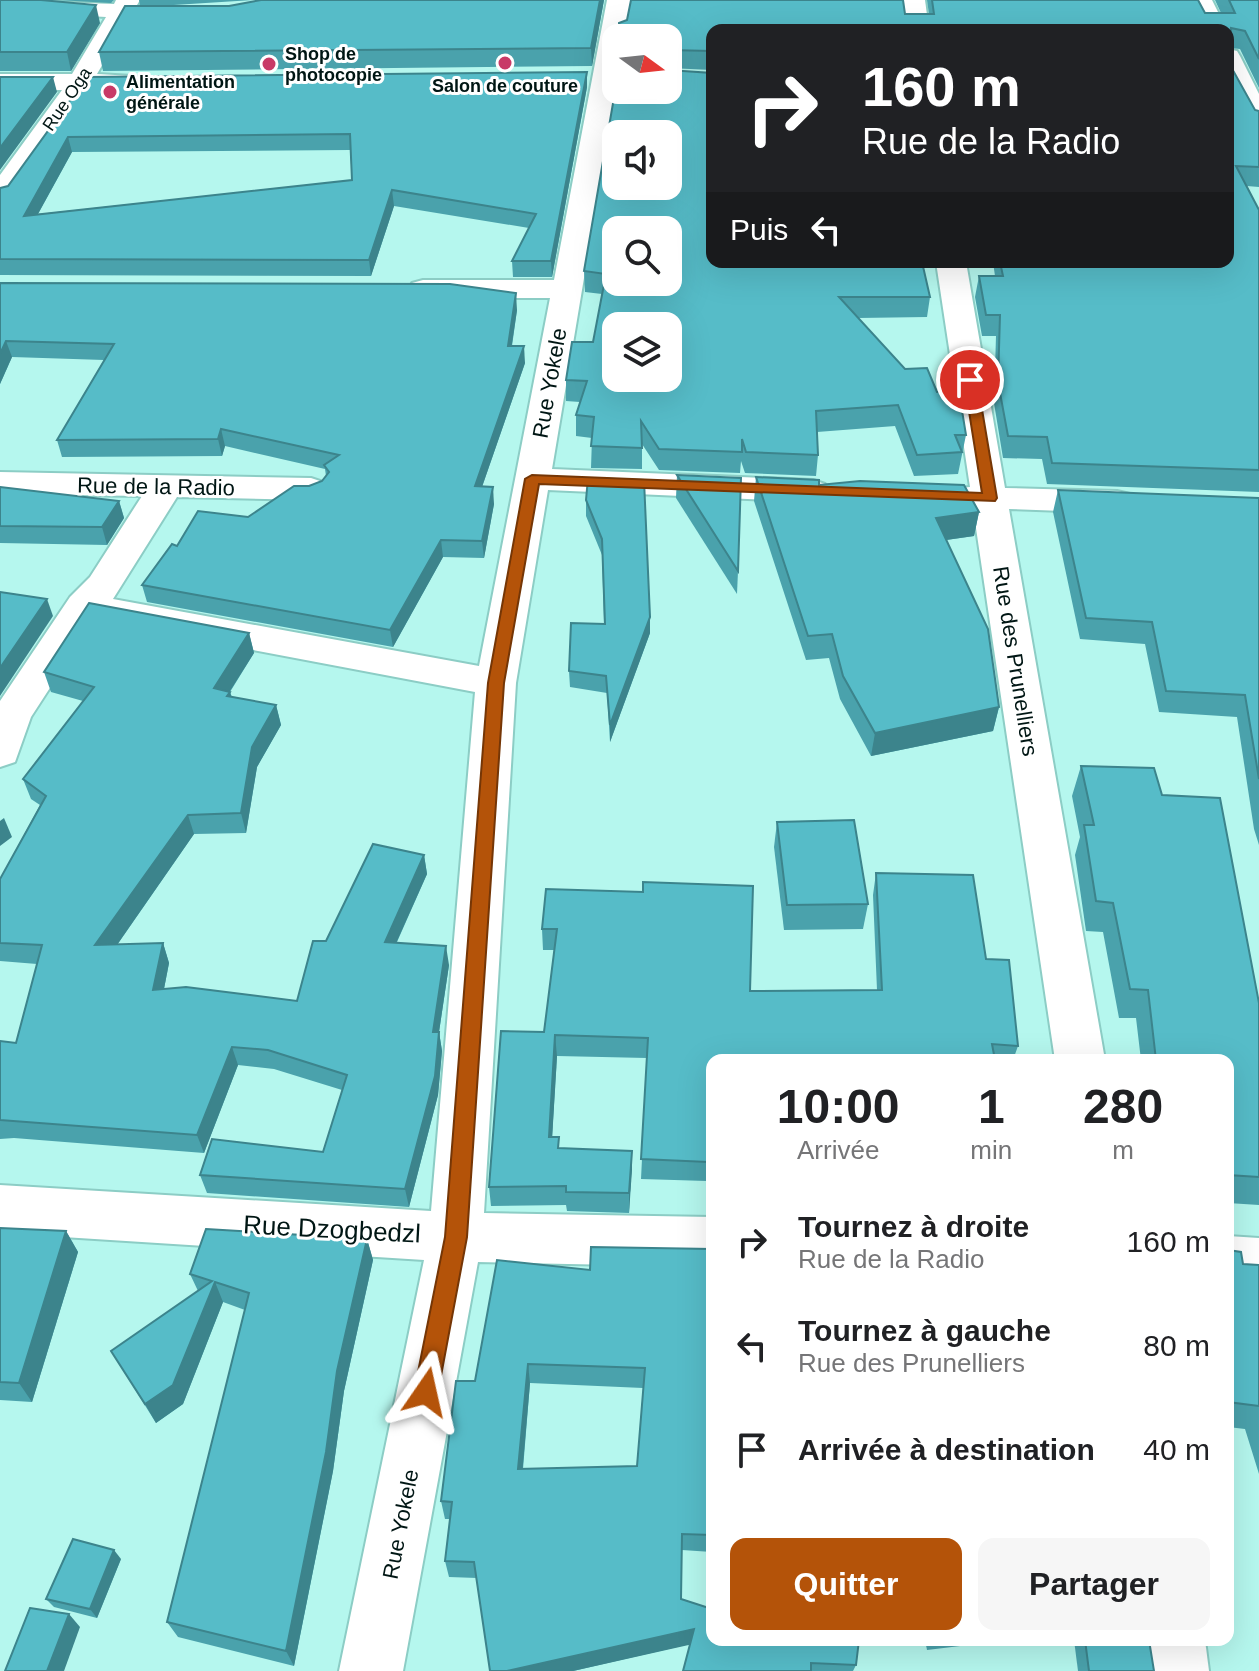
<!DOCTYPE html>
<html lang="fr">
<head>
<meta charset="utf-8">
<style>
  :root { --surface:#fff; --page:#f6f6f6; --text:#202124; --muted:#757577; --accent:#b45309 }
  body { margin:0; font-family:Arial,sans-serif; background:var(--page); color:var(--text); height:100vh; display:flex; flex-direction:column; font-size:30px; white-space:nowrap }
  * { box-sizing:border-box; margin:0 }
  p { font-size:26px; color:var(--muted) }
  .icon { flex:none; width:44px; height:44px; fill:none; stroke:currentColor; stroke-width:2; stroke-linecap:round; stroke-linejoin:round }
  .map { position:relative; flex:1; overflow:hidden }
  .sheet { position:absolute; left:706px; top:1054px; width:528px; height:592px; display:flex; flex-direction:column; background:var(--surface); border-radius:16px; box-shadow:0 8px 32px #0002 }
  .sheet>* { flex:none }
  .guide { position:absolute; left:706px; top:24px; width:528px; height:244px; border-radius:16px; box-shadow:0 8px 32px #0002; background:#202124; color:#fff; overflow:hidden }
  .needle { width:52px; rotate:105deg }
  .buttons { position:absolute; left:602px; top:24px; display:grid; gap:16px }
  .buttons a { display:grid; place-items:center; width:80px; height:80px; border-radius:16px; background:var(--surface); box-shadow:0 8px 32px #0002; font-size:40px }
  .pin { position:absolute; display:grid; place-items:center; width:68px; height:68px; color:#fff; margin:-34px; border:4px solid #fff; border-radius:50%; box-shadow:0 2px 8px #0007 }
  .me { position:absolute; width:88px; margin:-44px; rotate:11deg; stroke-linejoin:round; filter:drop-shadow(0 0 6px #0008) }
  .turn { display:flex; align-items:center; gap:28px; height:168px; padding:0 24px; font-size:36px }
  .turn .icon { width:104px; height:104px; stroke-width:2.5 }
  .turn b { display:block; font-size:56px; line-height:68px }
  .then { display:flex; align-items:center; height:76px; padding:0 24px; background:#0003; gap:16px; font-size:30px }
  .eta { display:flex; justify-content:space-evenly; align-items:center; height:136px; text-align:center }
  .eta b { font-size:48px; font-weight:700; line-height:56px }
  .cta { display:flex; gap:16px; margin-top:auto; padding:16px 24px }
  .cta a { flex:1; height:92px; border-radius:16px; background:var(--accent); color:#fff; font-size:32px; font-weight:700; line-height:92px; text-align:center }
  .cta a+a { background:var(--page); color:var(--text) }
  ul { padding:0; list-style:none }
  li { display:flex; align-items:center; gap:24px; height:104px; padding:0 24px }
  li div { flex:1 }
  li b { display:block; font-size:30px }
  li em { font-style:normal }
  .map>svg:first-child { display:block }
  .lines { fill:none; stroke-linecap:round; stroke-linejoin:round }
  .street-casing { stroke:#8ccdc5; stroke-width:4 }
  .street { fill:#fff; fill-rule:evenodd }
  .wall { fill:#4aa2ac; fill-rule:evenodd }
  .shaded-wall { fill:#3c848c }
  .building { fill:#56bcc8; stroke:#3c848c; stroke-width:2; fill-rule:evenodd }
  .route { fill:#b45309; stroke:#753606; stroke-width:2 }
  .poi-dot { fill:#c83a67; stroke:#fff; stroke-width:3 }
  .labels { text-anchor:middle; stroke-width:6; stroke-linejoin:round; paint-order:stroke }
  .far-poi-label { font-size:18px; font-weight:bold; fill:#001614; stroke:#fff; text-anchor:start }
  .far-street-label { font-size:18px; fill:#001614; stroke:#fff }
  .street-label { font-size:22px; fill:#001614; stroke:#fff }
  .near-street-label { font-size:26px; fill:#001614; stroke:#fff }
</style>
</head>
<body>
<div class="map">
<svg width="1259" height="1671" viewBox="0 0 1259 1671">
  <rect width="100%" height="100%" fill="#b5f7ee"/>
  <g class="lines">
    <!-- street casing -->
    <g class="street-casing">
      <g id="street">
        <path d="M0,0l114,4 2,-4h24l-3,5 52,5 4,5 -4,5 -8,2 -52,-3 -32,55 54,3 4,5 -4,5 -63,3 -78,110 -10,2v-27l62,-85h-62v-16h72l34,-57 -106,-6z"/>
        <path d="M607,0h24l-7,38h-8v49l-64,382 261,11 12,4 6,7 -6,7 -12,4 -265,-12 -32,193 -32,530 228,4v50l-234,-5 -75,409h-64l85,-411 -424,-27v-48l431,26 44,-519 -381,-72 -63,97 -16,45 -15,5v-66l70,-104 20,-20 52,-81 -142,-2v-22l311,6 12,4 6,7 -6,7 -12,4 -134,-3 -64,102 366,67 71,-368h-127l-11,-3 -4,-6 4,-6 11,-3h131z"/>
        <path d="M901,0h24l4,30h-24z"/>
        <path d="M1188,0h24l15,30h-24z"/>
        <path d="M1228,49l9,2 3,5 19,38v34l-9,-2 -4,-6 -18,-38z"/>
        <path d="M936,262h30l39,226 112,3 13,3 5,8 -5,8 -13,3 -108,-4 96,551h-50l-82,-552 -24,-3 -5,-8 5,-8 21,-2z"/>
        <path d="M1228,1236l31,2v50l-31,-2z"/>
        <path d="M1141,1640h64l4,31h-64z"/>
      </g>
    </g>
    <!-- street -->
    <use href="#street" class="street"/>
  </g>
  <!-- wall -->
  <g class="wall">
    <path d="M0,0l100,23 -29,48h-71z"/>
    <path d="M57,0h57l-3,3z"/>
    <path d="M139,0h114l-95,6 -18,-1z"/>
    <path d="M261,0h343l-12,66 -489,5 -4,-19 130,-46z"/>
    <path d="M927,0h271l7,13h16l-6,-13h44v88l-19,-39 -9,-1 -1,17 25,45 4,1v76l-12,-1 12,24v282l-212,-8 -5,-25 -39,-1 -9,-55 2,-67h-14l-7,-39 4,-21h16l-2,-14h235v-232h-516v40l-44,-2v-30l-41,-18 302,-6z"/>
    <path d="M87,77l500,10 -35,190h-39l-1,-16 17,-33 -135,-22 -23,70 -371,-1v-87l8,-2zM350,150l2,30 -314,34 34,-62z"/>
    <path d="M584,271l346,26 -3,20 -69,1 47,51 32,23 29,43 -8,39 -44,2 -19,-50 -78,6 1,23 -2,21 -71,-3 -4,-12 -1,12 -81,-3 -17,-26v25l-51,-1 1,-30 -16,-2v-21l4,-13 -14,-1v-21l27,-38 9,-48 -17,-2z"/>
    <path d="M0,283l517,27 -5,36 13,17 -43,124 12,17 -10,54 -41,-1 -50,90 -246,-45 -5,-17 35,-39 71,-29 61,-31 13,-5 4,-5 -1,-7 -100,-23 -3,10 -160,1 -5,-17 47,-80 -92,-3 -12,27z"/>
    <path d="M677,475l61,96 -1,23 -61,-96z"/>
    <path d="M756,477l63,8 160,27 -5,24 -28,4 53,167 -6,24 -122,25 -31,-57 -11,-41 -23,2 -52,-159z"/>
    <path d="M0,487l119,14 5,17 -17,27 -107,-2z"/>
    <path d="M1058,490l201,8v347l-5,-16 -17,-112 -78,-5 -14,-68 -65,-5 -27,-127z"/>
    <path d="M586,500l64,133 -40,109 -3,-49 -37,-6 -1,-16 35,-47 -2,-69 -16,-39z"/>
    <path d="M249,633l5,20 -24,39 2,5 44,8 5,20 -24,42 -11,66 -52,1 -77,111 46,-2 6,20 -5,26 133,12 29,-60 98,-86 3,19 -30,68 52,23 -10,67 3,19 -4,44 -29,112 -202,-14 -7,-18 123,-23 19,-62 -68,-21 -36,-4 -34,88 -190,-15 -14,1v-98l16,2 21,-79 -37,-3v-82l40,-74 -9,-6 -8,-20 60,-78 -32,-9 -7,-20z"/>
    <path d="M1081,766l81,29 97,208v202l-31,-2v-143h-87l-5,-42h-17l-16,-86 -17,-1 -11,-76 5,-18 -8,-41z"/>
    <path d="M777,822l91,82 -5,25 -79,1 -10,-83z"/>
    <path d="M876,873l110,86 32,87 -5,14h-301v105h-4l-1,16 -66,-2 6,-121 -90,-2 -5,81 7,11 73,3 -3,62 -62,-2 -1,-6 -75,1 -2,-19 55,-155 10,-82h-11l-1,-21 4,-40 204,102 127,-1 -4,-95z"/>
    <path d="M0,1228l66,3 12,21 -46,150 -32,-2z"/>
    <path d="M367,1239l6,21 -29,131 -11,80 -39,195 -116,-29 -11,-15 78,-312 -22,-8 -40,102 -27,19 -45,-72 87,-60 -8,-17z"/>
    <path d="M712,1249v303l-30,-2 -1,49 175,66 -3,6h-170l7,-27 -117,27h-83l-13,-93 -28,-1 -4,-16 5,-42h-5l-4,-18 34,-120 115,-111zM530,1383l113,5 -6,78 -114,3z"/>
    <path d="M1228,1250l15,14 16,1v209l-14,-45 -17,-2z"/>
    <path d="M121,1559l-24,59 -43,-11 -8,-8z"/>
    <path d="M925,1640h85l-83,10z"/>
    <path d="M1074,1640h75l5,31h-76z"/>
  </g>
  <!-- shaded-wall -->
  <g class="shaded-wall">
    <path d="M600,0h4l-12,66 -1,-18z"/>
    <path d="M96,5l4,18 -29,48 -4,-19z"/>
    <path d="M587,72v15l-35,190 -1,-16z"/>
    <path d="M53,77l4,15 -57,78v-22z"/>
    <path d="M68,137l4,15 -44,80 -4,-16z"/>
    <path d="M392,190l2,16 -23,70 -2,-16z"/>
    <path d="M516,293l1,17 -8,53 -1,-17z"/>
    <path d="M6,341l6,16 -12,27v-30z"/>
    <path d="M524,346l1,17 -49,141 -1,-18z"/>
    <path d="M221,429l4,17 -3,10 -4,-17z"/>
    <path d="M493,487l1,17 -10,54 -2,-17z"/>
    <path d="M119,501l5,17 -17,27 -5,-18z"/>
    <path d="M979,512l-5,24 -42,6 4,-24z"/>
    <path d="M441,540l2,17 -50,90 -3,-17z"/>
    <path d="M47,599l6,17 -53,80v-28z"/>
    <path d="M650,617v16l-40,109v-17z"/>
    <path d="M249,633l5,20 -26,41 2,-2 5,19 -21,-23z"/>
    <path d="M276,705l5,20 -24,42 -11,66 -5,-20 11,-66z"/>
    <path d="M999,707l-6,24 -122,25 4,-23z"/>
    <path d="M188,815l6,19 -91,131 -8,-20z"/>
    <path d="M4,818l8,19 -12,9v-25z"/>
    <path d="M424,855l3,19 -39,87 -3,-19z"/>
    <path d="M163,943l6,20 -9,46 -7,-19z"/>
    <path d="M446,946l3,19 -10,67 3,19 -4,44 -29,112 -4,-18 28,-157z"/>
    <path d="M555,1035l2,21 -6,101 -2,-20z"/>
    <path d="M232,1047l6,18 -34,88 -7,-18z"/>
    <path d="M632,1151v19l-3,43v-20z"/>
    <path d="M66,1231l12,21 -46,150 -13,-19z"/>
    <path d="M367,1239l6,21 -29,131 -11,80 -39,195 -8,-15 51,-280z"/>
    <path d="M215,1282l8,20 -40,102 -27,19 -11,-19z"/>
    <path d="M528,1364l2,19 -9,104 -3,-18z"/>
    <path d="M114,1550l7,9 -24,59 -7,-9z"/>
    <path d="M69,1614l11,13 -16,44h-17z"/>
    <path d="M694,1629l-1,15 -120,27h-66z"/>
  </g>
  <!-- building -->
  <g class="building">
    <path d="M0,0h41l55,5 -29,47h-67z"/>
    <path d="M261,0h339l-9,48 -492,4 26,-46h104z"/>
    <path d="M631,0h272l2,14h29l-2,-14h266l7,13h30l-6,-13h30v59l-14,-28 -14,-3 -1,37 25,45 4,1v56l-23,-1 23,44v260l-207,-7 -5,-26 -39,-1 -10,-54 2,-67h-14l-7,-39h24l-3,-14h228v-232h-516v21l-44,-1v-12h-49v-15l8,-3z"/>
    <path d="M668,70l44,3v189h210l8,35h-91l66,72 22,-1 10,24h22l7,43h-11l7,17 -45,3 -19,-50 -82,6 2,44 -72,-3 -4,-13v13l-83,-3 -18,-28 1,27 -51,-2 3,-29 -18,-2 11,-34 -21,-1 6,-38h21l13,-68 -22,-3 32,-185v4h52zM616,134h52v52h-52zM616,230h52v52h-52zM616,326h52v52h-52z"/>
    <path d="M587,72l-36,189h-39l24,-47 -144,-24 -23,70 -369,-1v-71l8,-2 79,-109zM350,134l2,46 -328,36 44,-79z"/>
    <path d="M0,77h53l-53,71z"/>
    <path d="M0,283l450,1 66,9 -8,53h16l-49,140 18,1 -11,54 -41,-1 -51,90 -248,-45 30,-41 5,2 21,-35 50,6 46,-31h15l13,-5 7,-9 -5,-7 15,-10 -118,-26 -3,10 -161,1 57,-96 -108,-3 -6,13z"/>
    <path d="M677,475l64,3 -3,93z"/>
    <path d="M756,477l63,3v5l41,-4 104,4 15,27 -43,6 52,111 11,78 -124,26 -32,-57 -11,-42 -24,2z"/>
    <path d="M588,478l56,2 6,137 -40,108 -4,-49 -37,-5 2,-48 34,1 -3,-85 -16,-39z"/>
    <path d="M0,487l119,14 -17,26 -102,-1z"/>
    <path d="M1058,490l201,8v281l-14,-84 -79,-4 -14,-69 -66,-4z"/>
    <path d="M0,592l47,7 -47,69z"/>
    <path d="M89,603l160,30 -35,55 16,4 -3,4 49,9 -24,42 -11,66 -53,2 -93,130 68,-2 -10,47 33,-3 111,14 16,-60h13l47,-97 51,11 -39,87 61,4 -13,86h6l-4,44 -30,113 -205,-14 12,-36 111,13 24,-77 -79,-25 -36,-3 -35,88 -197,-15v-79l16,2 26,-98 -42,-2v-64l46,-83 -23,-17 71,-92 -50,-15z"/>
    <path d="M1081,766l73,2 8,27 58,3 39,205v174l-31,-2v-115h-72l-8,-70 -18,-1 -17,-86 -17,-2 -12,-76h10z"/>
    <path d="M854,820l14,84 -81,1 -10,-83z"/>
    <path d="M876,873l97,2 13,84 23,1 9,86 -26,-2 3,16h-283v85h-4v17l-67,-3 7,-121 -93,-3 -6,102h10l-1,11 74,3 -3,42 -63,-1v-6l-77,1 12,-156 43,1 13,-103h-15l4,-40 97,3v-10l110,4 -3,105 132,-1z"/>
    <path d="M0,1228l66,3 -47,152 -19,-1z"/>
    <path d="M206,1229l161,10 -30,132 -11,81 -40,199 -119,-29 82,-329 -34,-11 -42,103 -28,19 -34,-53 101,-70 -22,-7z"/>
    <path d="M591,1247l121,2v286l-30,-1 -1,65 31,10v31h147l-3,25 -45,-2v8h-128l11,-42 -187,42h-17l-16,-109 -29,-1 7,-59 -11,-1 15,-120h19l22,-121 93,10zM528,1364l117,4 -8,98 -119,3z"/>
    <path d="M1228,1250l13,2 2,12 16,1v141l-31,-4z"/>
    <path d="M73,1539l41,11 -24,59 -44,-10z"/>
    <path d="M30,1608l39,6 -22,57h-42z"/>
    <path d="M1085,1640h64l5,31h-65z"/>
  </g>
  <!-- route -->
  <path class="route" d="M970,376l7,4 20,118 -2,3 -456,-17 -35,199 -37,554 -29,155 -4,8 -8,4 -9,-4 -3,-8 31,-155 43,-554 37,-204 7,-4 450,18 -18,-113z"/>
  <!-- markers -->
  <g class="poi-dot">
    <circle cx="505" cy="63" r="8"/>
    <circle cx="269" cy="64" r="8"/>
    <circle cx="110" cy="92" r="8"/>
  </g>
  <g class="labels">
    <!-- far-poi labels -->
    <g class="far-poi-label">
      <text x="285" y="60">Shop de<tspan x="285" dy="21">photocopie</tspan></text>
      <text x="126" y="88">Alimentation<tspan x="126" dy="21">générale</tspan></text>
      <text x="505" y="92" text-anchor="middle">Salon de couture</text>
    </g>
    <!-- far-street labels -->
    <g class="far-street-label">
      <text transform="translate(67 99) rotate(-56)" y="6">Rue Oga</text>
    </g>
    <!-- street labels -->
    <g class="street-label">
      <text transform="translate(549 383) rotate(-80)" y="8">Rue Yokele</text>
      <text transform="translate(156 486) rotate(1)" y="8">Rue de la Radio</text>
      <text transform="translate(1016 661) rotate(81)" y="8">Rue des Prunelliers</text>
      <text transform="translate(400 1524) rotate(-79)" y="8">Rue Yokele</text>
    </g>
    <!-- near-street labels -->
    <g class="near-street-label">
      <text transform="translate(332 1229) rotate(3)" y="9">Rue Dzogbedzl</text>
    </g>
  </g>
</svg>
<div class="buttons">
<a><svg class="needle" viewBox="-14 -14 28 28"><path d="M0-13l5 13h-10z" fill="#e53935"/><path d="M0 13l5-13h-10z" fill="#757577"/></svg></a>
<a><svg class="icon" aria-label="sound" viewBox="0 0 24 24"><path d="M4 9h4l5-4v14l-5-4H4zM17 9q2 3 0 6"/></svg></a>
<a><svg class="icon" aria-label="search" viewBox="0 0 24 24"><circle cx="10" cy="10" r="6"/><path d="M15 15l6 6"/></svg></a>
<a><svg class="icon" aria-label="layers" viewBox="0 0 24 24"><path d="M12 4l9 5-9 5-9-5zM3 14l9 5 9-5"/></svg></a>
</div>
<div class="pin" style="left:970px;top:380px;background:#d93025"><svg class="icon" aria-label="arrive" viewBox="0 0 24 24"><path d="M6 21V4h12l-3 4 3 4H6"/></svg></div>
<svg class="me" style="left:426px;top:1392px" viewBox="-20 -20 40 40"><path d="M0-17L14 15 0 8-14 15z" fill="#b45309" stroke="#fff" stroke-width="4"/></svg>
<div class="guide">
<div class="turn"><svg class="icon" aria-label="right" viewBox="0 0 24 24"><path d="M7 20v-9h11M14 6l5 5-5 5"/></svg><div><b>160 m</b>Rue de la Radio</div></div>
<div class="then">Puis<svg class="icon" aria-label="left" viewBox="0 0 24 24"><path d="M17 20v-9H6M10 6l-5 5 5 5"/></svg></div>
</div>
<section class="sheet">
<div class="eta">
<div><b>10:00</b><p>Arrivée</p></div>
<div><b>1</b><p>min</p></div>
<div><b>280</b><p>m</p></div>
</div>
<ul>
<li><svg class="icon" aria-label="right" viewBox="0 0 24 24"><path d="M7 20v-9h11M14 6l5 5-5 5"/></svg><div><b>Tournez à droite</b><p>Rue de la Radio</p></div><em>160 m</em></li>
<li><svg class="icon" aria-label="left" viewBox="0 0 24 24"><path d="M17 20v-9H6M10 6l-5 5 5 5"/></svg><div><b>Tournez à gauche</b><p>Rue des Prunelliers</p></div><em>80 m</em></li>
<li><svg class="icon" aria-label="arrive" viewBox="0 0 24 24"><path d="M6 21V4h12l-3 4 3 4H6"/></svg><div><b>Arrivée à destination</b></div><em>40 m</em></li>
</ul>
<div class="cta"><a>Quitter</a><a>Partager</a></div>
</section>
</div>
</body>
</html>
